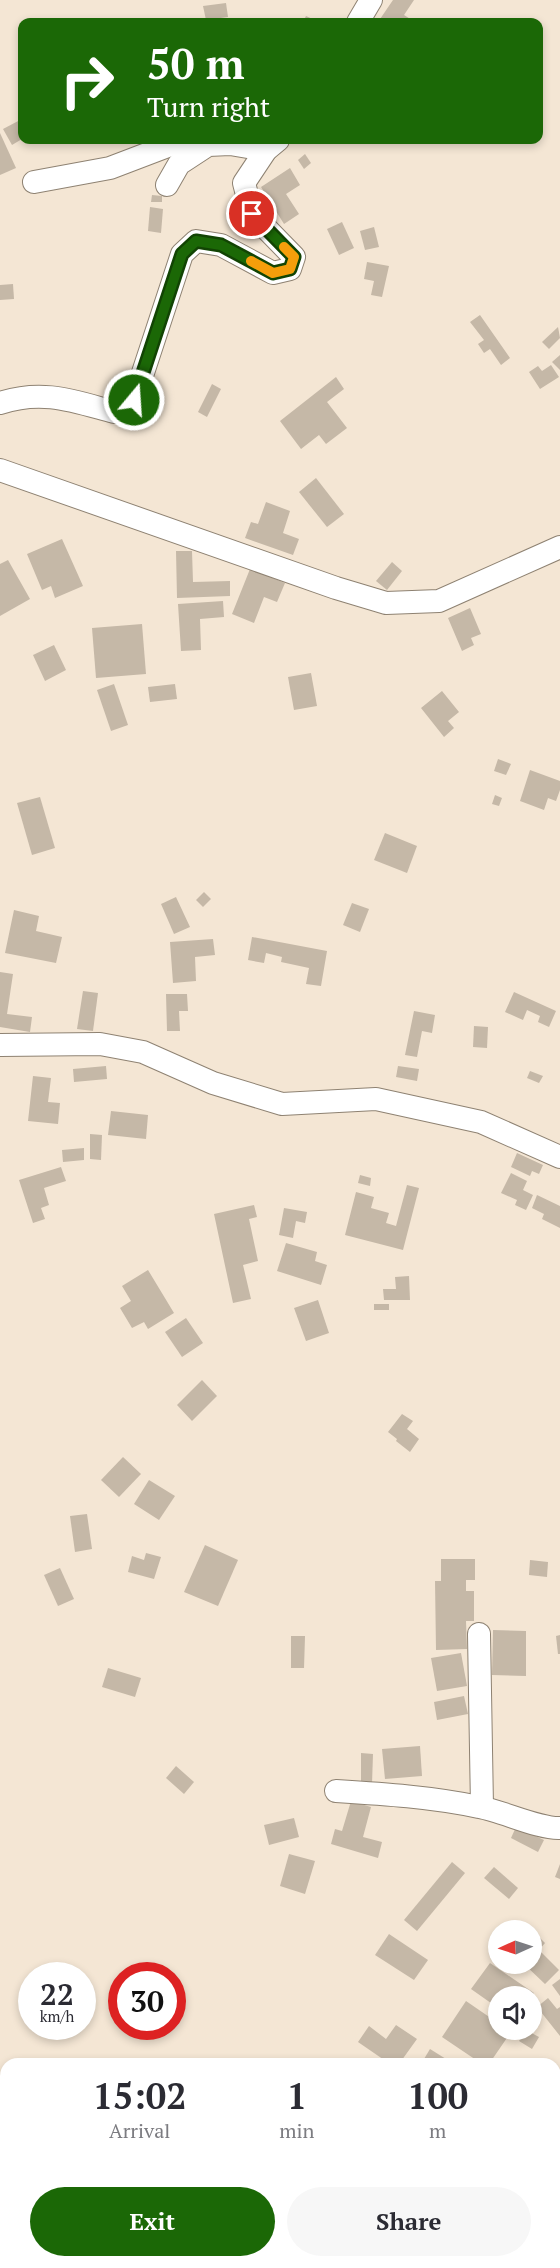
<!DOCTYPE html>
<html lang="en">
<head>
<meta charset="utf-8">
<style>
  :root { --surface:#fff; --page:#f7f7f7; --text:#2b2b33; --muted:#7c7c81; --accent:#1b6806 }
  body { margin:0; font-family:"PT Serif",serif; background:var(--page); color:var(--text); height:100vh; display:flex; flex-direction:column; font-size:22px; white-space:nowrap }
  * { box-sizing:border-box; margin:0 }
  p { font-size:20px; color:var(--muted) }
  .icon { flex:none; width:33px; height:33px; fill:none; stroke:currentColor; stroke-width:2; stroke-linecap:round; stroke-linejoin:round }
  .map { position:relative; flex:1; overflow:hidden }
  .details { position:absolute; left:0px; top:2058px; width:561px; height:210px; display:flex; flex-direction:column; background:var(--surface); border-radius:18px 18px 0 0; box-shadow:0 3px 9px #0003 }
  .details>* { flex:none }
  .top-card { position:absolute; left:18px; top:18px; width:525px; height:126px; border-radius:12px; box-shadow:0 3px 9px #0003; background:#1b6806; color:#fff; overflow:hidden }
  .needle { width:39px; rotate:267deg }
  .controls { position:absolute; left:488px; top:1920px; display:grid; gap:12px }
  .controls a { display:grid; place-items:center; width:54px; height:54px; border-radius:50%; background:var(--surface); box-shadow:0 3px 9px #0003; font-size:30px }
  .speed { position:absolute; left:18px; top:1962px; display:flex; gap:12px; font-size:30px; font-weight:700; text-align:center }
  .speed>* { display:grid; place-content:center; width:78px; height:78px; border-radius:50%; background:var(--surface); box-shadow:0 3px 9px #0003; line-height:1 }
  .speed small { font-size:15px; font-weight:400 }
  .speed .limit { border:9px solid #d22; background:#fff; color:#111 }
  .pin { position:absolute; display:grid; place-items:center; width:51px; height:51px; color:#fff; margin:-26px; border:3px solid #fff; border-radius:50%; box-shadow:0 2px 6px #0007 }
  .me { position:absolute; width:66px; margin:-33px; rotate:18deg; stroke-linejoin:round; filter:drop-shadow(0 0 4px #0008) }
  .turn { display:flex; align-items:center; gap:21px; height:126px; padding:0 30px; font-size:27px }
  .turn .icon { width:78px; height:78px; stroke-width:2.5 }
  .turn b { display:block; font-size:42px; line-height:51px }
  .eta { display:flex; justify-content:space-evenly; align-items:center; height:102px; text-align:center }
  .eta b { font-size:36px; font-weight:700; line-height:42px }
  .button { display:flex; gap:12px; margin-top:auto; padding:12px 30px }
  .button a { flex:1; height:69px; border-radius:36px; background:var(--accent); color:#fff; font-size:24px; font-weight:700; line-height:69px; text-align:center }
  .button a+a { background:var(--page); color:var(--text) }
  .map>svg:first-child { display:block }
  .building { fill:#c5b8a7 }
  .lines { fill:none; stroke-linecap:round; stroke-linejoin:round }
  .minor-casing { stroke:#8e8272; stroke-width:24 }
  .minor { stroke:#fff; stroke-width:22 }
  .route-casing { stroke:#124404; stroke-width:15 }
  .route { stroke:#1b6806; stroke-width:10 }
  .slow { stroke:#f59e0b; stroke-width:10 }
</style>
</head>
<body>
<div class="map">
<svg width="560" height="2268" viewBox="0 0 560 2268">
  <rect width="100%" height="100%" fill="#f4e6d4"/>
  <!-- building -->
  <g class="building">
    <path d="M393,0h21l-10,15 11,7h-37z"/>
    <path d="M226,3l2,14 -22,3 -3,-14z"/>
    <path d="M306,16l13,6h-16z"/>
    <path d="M22,119v20l-10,6 -9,-16z"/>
    <path d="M0,133l16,35 -16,7z"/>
    <path d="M305,154l6,9 -7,6 -6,-9z"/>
    <path d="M290,168l10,17 -14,9 13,20 -15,10 -23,-37z"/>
    <path d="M152,195l10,1v6h-11z"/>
    <path d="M150,207l13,2 -2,24 -13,-2z"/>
    <path d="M342,222l12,26 -15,7 -12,-26z"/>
    <path d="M374,227l5,20 -14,3 -5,-19z"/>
    <path d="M367,262l22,4 -7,31 -11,-2 3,-14 -10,-2z"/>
    <path d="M13,284l1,15 -14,1v-15z"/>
    <path d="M480,315l30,43 -9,7 -11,-16 -6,4 -6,-9 6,-4 -14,-18z"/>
    <path d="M558,327l2,11 -11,11 -7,-7z"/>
    <path d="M560,355v15l-8,-8z"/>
    <path d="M551,365l8,12 -19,12 -11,-17 9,-6 4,5z"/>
    <path d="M336,377l8,12 -17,13 20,26 -21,16 -7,-9 -18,14 -21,-28z"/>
    <path d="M212,384l9,5 -14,28 -9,-5z"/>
    <path d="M316,478l28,36 -17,13 -28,-35z"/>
    <path d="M266,502l24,9 -7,22 16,6 -6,16 -48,-17 6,-16 7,2z"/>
    <path d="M62,539l21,47 -28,12 -4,-12 -9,4 -15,-36z"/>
    <path d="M176,551h16l1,31 37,-1v15l-53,2z"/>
    <path d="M8,560l22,39 -30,17v-52z"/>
    <path d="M392,562l10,9 -15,19 -11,-9z"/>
    <path d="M250,569l35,14 -8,19 -13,-5 -10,26 -22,-9z"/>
    <path d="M223,601l1,16 -24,2 1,31 -20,1 -3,-47z"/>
    <path d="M470,608l11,26 -10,4 3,7 -12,6 -14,-33z"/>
    <path d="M142,624l4,50 -50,4 -4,-50z"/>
    <path d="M54,645l12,25 -21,11 -12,-26z"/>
    <path d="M311,673l6,33 -23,4 -6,-33z"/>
    <path d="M114,684l14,41 -17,6 -14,-41z"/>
    <path d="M175,684l2,15 -27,3 -2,-15z"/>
    <path d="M442,691l17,21 -11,9 6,7 -10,9 -23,-29z"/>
    <path d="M498,759l13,5 -5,11 -12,-4z"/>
    <path d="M530,770l30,11v9l-4,11 -8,-3 -4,12 -24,-9z"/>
    <path d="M495,795l7,3 -3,8 -7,-2z"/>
    <path d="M40,797l15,51 -23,7 -15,-52z"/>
    <path d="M385,833l32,13 -10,27 -33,-13z"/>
    <path d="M204,892l7,7 -8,8 -7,-7z"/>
    <path d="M176,897l14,30 -16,7 -13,-30z"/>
    <path d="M352,903l17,6 -9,23 -17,-7z"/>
    <path d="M14,910l25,6 -3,15 26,6 -6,26 -51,-10z"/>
    <path d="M252,937l75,14 -6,35 -15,-2 3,-16 -28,-6 1,-5 -16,-4 -2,10 -16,-3z"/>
    <path d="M213,939l2,16 -20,2 1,24 -23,2 -3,-41z"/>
    <path d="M0,972l13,2 -6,40 25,3 -2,15 -30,-5z"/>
    <path d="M83,991l15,2 -5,38 -16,-2z"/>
    <path d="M514,992l42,19 -7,16 -11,-5 2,-6 -13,-6 -4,10 -18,-8z"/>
    <path d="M166,994h21l1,17h-9l1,20h-13z"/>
    <path d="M414,1011l21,4 -3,18 -10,-2 -5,26 -12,-2z"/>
    <path d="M474,1026l14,1 -1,21 -14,-1z"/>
    <path d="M106,1066l1,13 -33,3 -1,-13z"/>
    <path d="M398,1066l21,3 -2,12 -21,-4z"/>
    <path d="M530,1071l13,5 -4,7 -12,-5z"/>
    <path d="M33,1076l18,2 -3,24 12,1 -2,21 -30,-3z"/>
    <path d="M111,1111l37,4 -2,24 -38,-4z"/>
    <path d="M90,1134l12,1 -1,25 -11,-1z"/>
    <path d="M84,1148v12l-21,2 -1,-12z"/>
    <path d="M517,1153l26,12 -4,9 -7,-3 -2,5 -19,-9z"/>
    <path d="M61,1167l5,14 -22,7 5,17 -8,3 4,11 -12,4 -14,-43z"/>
    <path d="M511,1173l16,8 -4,9 10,5 -7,15 -11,-5 2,-5 -16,-7z"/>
    <path d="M360,1175l11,3 -1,8 -12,-3z"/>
    <path d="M407,1185l12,3 -16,62 -58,-15 11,-43 18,5 -3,11 18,5 -3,10 10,3z"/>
    <path d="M537,1195l23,11v22l-18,-9 2,-5 -12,-6z"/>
    <path d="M254,1205l3,12 -8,2 9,42 -15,4 8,34 -18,4 -19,-89z"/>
    <path d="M284,1208l23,4 -2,11 -9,-2 -3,17 -14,-3z"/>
    <path d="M286,1243l31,9 -2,9 12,4 -6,20 -44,-14z"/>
    <path d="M148,1270l26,43 -26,16 -4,-7 -12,6 -12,-20 11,-7 -9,-15z"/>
    <path d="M409,1276l1,24h-26l-1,-11h13l-1,-12z"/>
    <path d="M318,1300l11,33 -23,8 -12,-33z"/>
    <rect x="374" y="1304" width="15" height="6"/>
    <path d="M186,1318l17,25 -21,14 -17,-25z"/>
    <path d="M202,1380l15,16 -25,25 -15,-16z"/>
    <path d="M402,1414l11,7 -6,8 12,10 -9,13 -14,-11 1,-2 -9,-7z"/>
    <path d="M123,1457l18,17 -22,23 -18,-17z"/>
    <path d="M149,1480l26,16 -16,24 -25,-16z"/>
    <path d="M87,1514l5,35 -17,3 -5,-36z"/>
    <path d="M205,1545l33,15 -20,46 -34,-14z"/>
    <path d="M146,1553l15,4 -7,22 -26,-7 4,-16 12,4z"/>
    <path d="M441,1559h34v21h-9v11h8v30h-8l1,28 -31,1 -1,-69h6z"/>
    <path d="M530,1560l18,2 -1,15 -18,-2z"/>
    <path d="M60,1568l14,31 -16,7 -14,-31z"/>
    <path d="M493,1630l33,1v45l-34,-1z"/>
    <path d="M560,1635v19h-2l-2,-18z"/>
    <path d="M291,1636h14l-1,32h-13z"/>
    <path d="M461,1653l6,33 -30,5 -6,-33z"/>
    <path d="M108,1668l33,10 -6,19 -33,-10z"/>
    <path d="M464,1696l4,18 -31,6 -3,-18z"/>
    <path d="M420,1746l2,30 -37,3 -3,-30z"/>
    <path d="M361,1753l12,1 -1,30h-11z"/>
    <path d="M176,1766l18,16 -10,12 -18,-16z"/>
    <path d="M351,1801l20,6 -8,30 19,5 -4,16 -47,-14 4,-15 7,2z"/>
    <path d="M294,1818l5,19 -30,8 -5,-20z"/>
    <path d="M516,1827l28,13 -6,12 -27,-14z"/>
    <path d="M289,1854l26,7 -10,33 -25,-8z"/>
    <path d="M452,1862l13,11 -48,58 -13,-11z"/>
    <path d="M560,1864v15l-5,-2z"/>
    <path d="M494,1867l24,21 -9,11 -25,-21z"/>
    <path d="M526,1924l19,19 -6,7 20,20 -14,14 -21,-20h7v-34h-12z"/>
    <path d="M389,1934l39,26 -14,20 -39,-25z"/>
    <path d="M490,1963l44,30 -2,3h-34v12l-27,-19z"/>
    <path d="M560,1979v17l-8,-11z"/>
    <path d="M548,1998l9,11 3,-2v29l-23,-29z"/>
    <path d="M466,2001l32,22v7h9l4,2 -22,32h-7l-40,-27z"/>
    <path d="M396,2025l21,14 -18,25h-9l-32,-22 11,-16 17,13z"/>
    <path d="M526,2030l13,7 -7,12 -13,-8z"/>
    <path d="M430,2049l24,15h-33z"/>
    <path d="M555,2139l5,2v39l-5,10z"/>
    <path d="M555,2219l5,3v20l-5,-3z"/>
  </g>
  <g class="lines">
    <!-- minor casing -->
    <g class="minor-casing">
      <g id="minor">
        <path d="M358,22l13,-22"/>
        <path d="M34,182l76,-14 63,-24 35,1"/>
        <path d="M167,185l12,-21 29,-19 22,-1 36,6"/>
        <path d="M0,403c43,-14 73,-2 114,9l20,-12 48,-146 14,-13 25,4 52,28 17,-4 4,-12 -42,-43 -8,-31 22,-33 12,-10"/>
        <path d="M0,470l336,118 50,15 53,-2 121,-54"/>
        <path d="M0,1045l100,-1 43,8 70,31 69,21 94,-5 105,23 79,35"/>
        <path d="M479,1634l3,173"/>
        <path d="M336,1791c48,3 96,6 143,16 23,4 60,22 81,21"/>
      </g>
    </g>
    <!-- minor -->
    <use href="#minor" class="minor"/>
  </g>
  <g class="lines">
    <!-- route casing -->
    <g class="route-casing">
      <path id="route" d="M134,400l48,-146 14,-13 25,4 52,28 17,-4 4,-12 -42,-43"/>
    </g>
    <!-- route -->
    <use href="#route" class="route"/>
    <!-- slow -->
    <path class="slow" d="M251,261l22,12 17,-4 4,-12 -10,-10"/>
  </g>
</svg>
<div class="controls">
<a><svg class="needle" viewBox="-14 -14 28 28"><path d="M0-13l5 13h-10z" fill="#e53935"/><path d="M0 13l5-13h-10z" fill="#7c7c81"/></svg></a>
<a><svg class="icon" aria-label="sound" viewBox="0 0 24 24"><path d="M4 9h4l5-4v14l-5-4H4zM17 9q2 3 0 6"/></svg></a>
</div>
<div class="speed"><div>22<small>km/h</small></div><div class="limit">30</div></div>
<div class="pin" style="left:252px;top:214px;background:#d93025"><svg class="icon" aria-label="arrive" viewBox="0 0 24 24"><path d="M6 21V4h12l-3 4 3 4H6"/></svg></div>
<svg class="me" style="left:134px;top:400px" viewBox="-20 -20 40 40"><circle r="17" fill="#1b6806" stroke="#fff" stroke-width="3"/><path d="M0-11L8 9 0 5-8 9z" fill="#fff"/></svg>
<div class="top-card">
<div class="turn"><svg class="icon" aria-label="right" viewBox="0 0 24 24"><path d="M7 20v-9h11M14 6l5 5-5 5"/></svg><div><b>50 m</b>Turn right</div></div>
</div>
<section class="details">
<div class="eta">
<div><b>15:02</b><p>Arrival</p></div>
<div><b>1</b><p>min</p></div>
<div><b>100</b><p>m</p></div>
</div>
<div class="button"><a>Exit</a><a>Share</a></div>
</section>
</div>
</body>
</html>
